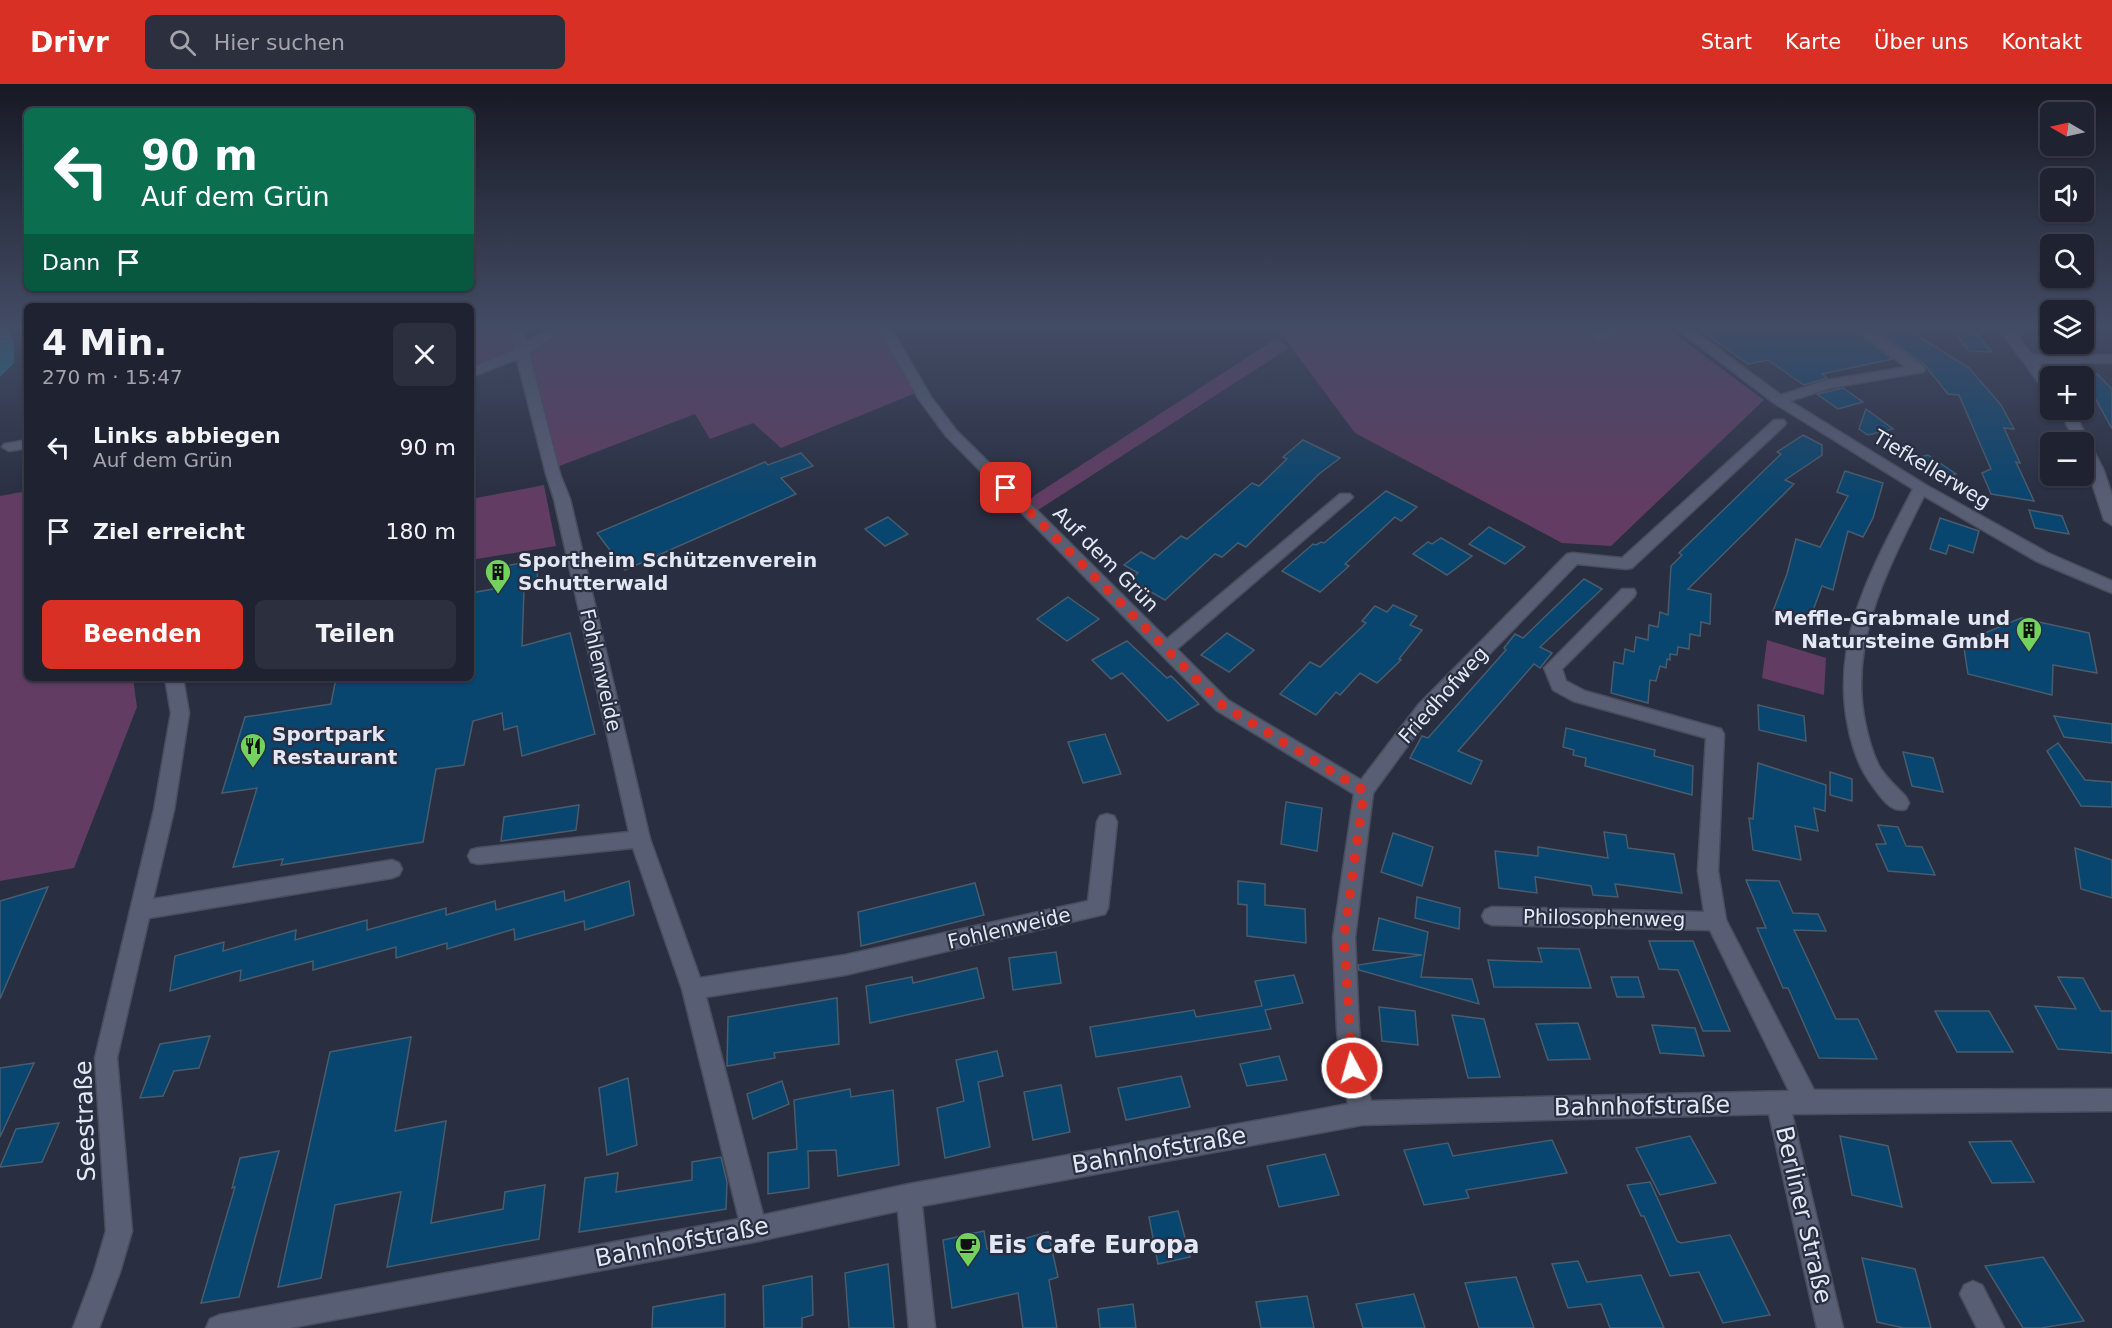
<!DOCTYPE html>
<html lang="de">
<head>
<meta charset="utf-8">
<style>
  :root { --surface:#1f2231; --page:#2c2f3d; --text:#f1f3f6; --muted:#a1a4ab; --line:#3c3f4d; --accent:#d93025 }
  body { margin:0; font-family:"DejaVu Sans",sans-serif; background:var(--page); color:var(--text); height:100vh; display:flex; flex-direction:column; font-size:22px; white-space:nowrap }
  * { box-sizing:border-box; margin:0 }
  p { font-size:20px; color:var(--muted) }
  .icon { flex:none; width:33px; height:33px; fill:none; stroke:currentColor; stroke-width:2; stroke-linecap:round; stroke-linejoin:round }
  .map { position:relative; flex:1; overflow:hidden }
  .panel { position:absolute; left:24px; top:219px; width:450px; height:378px; display:flex; flex-direction:column; background:var(--surface); border-radius:9px; box-shadow:0 2px 4px #0004,0 0 0 2px var(--line) }
  .panel>* { flex:none }
  .guide { position:absolute; left:24px; top:24px; width:450px; height:183px; border-radius:9px; box-shadow:0 2px 4px #0004,0 0 0 2px var(--line); background:#0b6e4f; color:#fff; overflow:hidden }
  .needle { width:39px; rotate:279deg }
  .buttons { position:absolute; left:2040px; top:18px; display:grid; gap:12px }
  .buttons a { display:grid; place-items:center; width:54px; height:54px; border-radius:9px; background:var(--surface); box-shadow:0 2px 4px #0004,0 0 0 2px var(--line); font-size:30px }
  .pin { position:absolute; display:grid; place-items:center; width:51px; height:51px; color:#fff; margin:-26px; border-radius:12px; box-shadow:0 3px 9px #0006 }
  .me { position:absolute; width:66px; margin:-33px; rotate:354deg; stroke-linejoin:round; filter:drop-shadow(0 0 4px #0008) }
  .turn { display:flex; align-items:center; gap:21px; height:126px; padding:0 18px; font-size:27px }
  .turn .icon { width:78px; height:78px; stroke-width:2.5 }
  .turn b { display:block; font-size:42px; line-height:51px }
  .then { display:flex; align-items:center; height:57px; padding:0 18px; background:#0003; gap:12px; font-size:22px }
  .round { display:grid; place-items:center; flex:none; width:63px; height:63px; border-radius:9px; background:var(--page) }
  .head { display:flex; align-items:center; justify-content:space-between; height:102px; padding:0 18px }
  h1 { font-size:36px; font-weight:700; line-height:45px }
  .cta { display:flex; gap:12px; margin-top:auto; padding:12px 18px }
  .cta a { flex:1; height:69px; border-radius:9px; background:var(--accent); color:#fff; font-size:24px; font-weight:700; line-height:69px; text-align:center }
  .cta a+a { background:var(--page); color:var(--text) }
  ul { padding:0; list-style:none }
  li { display:flex; align-items:center; gap:18px; height:84px; padding:0 18px }
  li div { flex:1 }
  li b { display:block; font-size:22px }
  li em { font-style:normal }
  header { display:flex; align-items:center; gap:36px; box-sizing:border-box; height:84px; padding:0 30px; background:var(--accent); color:#fff }
  header strong { font-size:28px }
  nav { display:flex; gap:33px; margin-inline-start:auto; font-size:21px }
  .search { width:420px; height:54px; background:var(--page); display:flex; align-items:center; gap:15px; box-sizing:border-box; padding:0 21px; border-radius:9px; color:var(--muted); font-size:22px }
  .map>svg:first-child { display:block }
  .green { fill:#623c63 }
  .water { fill:#10778f }
  .building { fill:#08456f; stroke:#495c6c; stroke-width:1.5 }
  .lines { fill:none; stroke-linecap:round; stroke-linejoin:round }
  .minor-casing { stroke:#494d5c; stroke-width:3 }
  .minor { fill:#585e74; fill-rule:evenodd }
  .route { stroke:#d93025; stroke-width:10; stroke-dasharray:0 18 }
  .labels { text-anchor:middle; stroke-width:4.5; stroke-linejoin:round; paint-order:stroke }
  .street-label { font-size:20px; fill:#e4e8f4; stroke:#292e41 }
  .poi-label { font-size:20px; font-weight:bold; fill:#e4e8f4; stroke:#292e41; text-anchor:start }
  .near-street-label { font-size:24px; fill:#e4e8f4; stroke:#292e41 }
  .near-poi-label { font-size:24px; font-weight:bold; fill:#e4e8f4; stroke:#292e41; text-anchor:start }
</style>
</head>
<body>
<header>
<strong>Drivr</strong>
<div class="search"><svg class="icon" aria-label="search" viewBox="0 0 24 24"><circle cx="10" cy="10" r="6"/><path d="M15 15l6 6"/></svg>Hier suchen</div>
<nav><a>Start</a><a>Karte</a><a>Über uns</a><a>Kontakt</a></nav>
</header>
<div class="map">
<svg width="2112" height="1244" viewBox="0 0 2112 1244">
  <rect width="100%" height="100%" fill="#292e41"/>
  <!-- green -->
  <g class="green">
    <path d="M471,244h41l4,16 -4,8 -41,18z"/>
    <path d="M567,244h314l37,64 -137,56 -28,-25 -43,16 -15,-25 -138,53 -27,-106 -1,-11z"/>
    <path d="M1277,244h390l97,72 -153,146 -49,-3 -207,-110z"/>
    <path d="M1277,254l12,10 -254,164 -7,-10 7,-7z"/>
    <path d="M544,401l12,61 -85,14v-61z"/>
    <path d="M27,407v187h106l4,29 -63,161 -74,13v-385z"/>
    <path d="M1767,556l59,18 -2,37 -62,-17z"/>
  </g>
  <!-- water -->
  <path class="water" d="M0,244h10l4,17v18l-14,14z"/>
  <!-- building -->
  <g class="building">
    <path d="M1698,244h154l40,31 -70,15 5,4 -23,7 -36,-25 -20,4z"/>
    <path d="M1872,244h34l63,40 32,37 13,24 -10,-1 16,35 -4,-1 18,39 -43,-7 -9,-21 9,-4 -32,-74 -11,-1 -24,-30z"/>
    <path d="M1951,244l21,1 20,23 -23,-1z"/>
    <path d="M2073,289l24,1 15,15v40l-18,-33 -10,-12v-8h-8z"/>
    <path d="M1843,304l20,14 -25,7 -21,-15z"/>
    <path d="M1866,325l27,20 -25,6 -9,-6z"/>
    <path d="M1803,351l19,10v10l-37,25 9,4 -106,105 23,5 -1,30 -9,-2 -1,14 -10,-2 -1,15 -11,-2 -1,8 -7,-1v6l-3,-1 -1,9 -6,-2 -4,15 -6,-1 -2,23 -37,-10 3,-31 9,2 2,-15 9,3 2,-15 12,3 1,-15 9,2 2,-15 8,3 3,-49 11,-11 -3,-2 102,-99 -4,-2z"/>
    <path d="M1303,356l37,18 -21,16 -73,73 -8,-4 -16,14 -7,-3 -50,46 -35,-20 8,-7 -14,-8 17,-13 13,7 27,-23 6,3 65,-56 7,3 28,-27 -4,-2z"/>
    <path d="M801,369l12,13 -32,12 15,16 -171,76 -28,-37 168,-71 3,3z"/>
    <path d="M1928,371l28,19 -20,6 -28,-20z"/>
    <path d="M1845,387l38,12 -10,35 -10,19 -15,-6 -15,59 -11,-4 -14,38 -35,-13 14,-37 9,-35 24,8 28,-51 -11,-4z"/>
    <path d="M1386,407l31,16 -16,14 -6,-4 -50,47 4,2 -29,26 -38,-21 31,-27 3,1 5,-3 3,1z"/>
    <path d="M2029,426l33,6 7,18 -34,-6z"/>
    <path d="M888,433l20,17 -23,12 -20,-17z"/>
    <path d="M1940,434l39,13 -6,22 -24,-8 -3,9 -16,-5z"/>
    <path d="M1489,443l36,20 -20,17 -36,-20z"/>
    <path d="M1441,454l31,18 -25,19 -34,-21 15,-12 4,2z"/>
    <path d="M538,476l-1,27 -13,3 -2,56 48,-13 25,101 -73,22 -5,-30 -13,4 -2,-17 -29,8 -9,44 -28,4 -13,73 -142,23 2,-6 -50,8 24,-79 -35,5 23,-76 86,-13 5,-26h135v-85l22,-4 1,-21z"/>
    <path d="M1584,495l18,10 -62,58 12,6 -12,15 -6,-4 -76,87 24,10 -11,23 -61,-26 12,-22 6,2 78,-88 -2,-2 11,-14 8,4z"/>
    <path d="M1068,513l31,22 -32,22 -30,-22z"/>
    <path d="M1393,521l24,11 -7,9 12,5 -23,29 2,1 -24,23 -17,-10 -20,22 -4,-3 -20,23 -36,-21 30,-32 10,5 46,-44 -4,-2 13,-15 12,6z"/>
    <path d="M2021,534l68,15 8,40 -44,-8 -1,30 -84,-21 -5,-32z"/>
    <path d="M1227,549l27,17 -25,22 -28,-17z"/>
    <path d="M1127,557l40,37 4,-2 28,28 -31,17 -46,-48 -11,6 -19,-19z"/>
    <path d="M1758,621l46,11 2,25 -47,-11z"/>
    <path d="M2054,632l58,8v19l-48,-6z"/>
    <path d="M1566,644l89,22 -1,6 39,10 -1,29 -107,-29 1,-8 -13,-3 1,-5 -11,-3z"/>
    <path d="M1105,650l16,40 -38,9 -15,-41z"/>
    <path d="M2058,659l27,37 27,2v25l-31,-1 -34,-55z"/>
    <path d="M1903,668l30,6 10,34 -31,-6z"/>
    <path d="M1758,679l68,22 -1,26 -11,-3 4,23 -23,-5 6,34 -48,-10 -4,-32 4,1z"/>
    <path d="M1830,688l22,7v22l-22,-6z"/>
    <path d="M1286,718l36,6 -5,43 -36,-7z"/>
    <path d="M579,721l-3,25 -75,11 3,-24z"/>
    <path d="M1878,741l20,2 8,19 16,1 13,28 -47,-4 -12,-27h10z"/>
    <path d="M1604,748l22,3 2,13 46,6 8,39 -67,-9 3,13 -25,-2 -2,-9 -56,-9 2,16 -38,-5 -4,-37 43,5v-9l70,11z"/>
    <path d="M1393,749l40,14 -11,39 -41,-14z"/>
    <path d="M2075,764l37,12v38l-31,-9z"/>
    <path d="M1746,796l33,1 14,32 25,1 8,17 -32,-1 42,89h22l19,40 -58,-1 -31,-70h-5l-26,-60h9z"/>
    <path d="M629,797l5,34 -49,15 -1,-9 -69,19 -1,-11 -67,20v-6l-51,15v-11l-83,23v-9l-73,20 1,-11 -71,21 5,-35 49,-14 -1,9 73,-21 -1,10 72,-20v10l79,-22v7l49,-14 1,9 68,-19 1,10z"/>
    <path d="M1238,797l27,3v21l40,4 1,34 -59,-7v-31l-9,-1z"/>
    <path d="M975,799l9,32 -123,31 -3,-34z"/>
    <path d="M48,803l-48,112v-98z"/>
    <path d="M1417,813l43,11 -1,21 -44,-11z"/>
    <path d="M1379,834l49,14 -7,45 51,2 7,25 -120,-34 -1,-5 64,-10 -49,-5z"/>
    <path d="M1649,857h44l37,90h-27l-25,-61 -19,-1z"/>
    <path d="M1538,864l41,1 12,39 -97,-1 -6,-27 54,2z"/>
    <path d="M1056,868l5,31 -48,7 -4,-32z"/>
    <path d="M977,884l7,30 -114,25 -4,-37 46,-9 1,6z"/>
    <path d="M1294,891l9,28 -38,7 6,19 -175,28 -6,-30 104,-17 2,7 66,-11 -7,-25z"/>
    <path d="M1611,893h27l6,20h-27z"/>
    <path d="M2058,893l25,1 18,33h11v42l-54,-4 -23,-43 41,3z"/>
    <path d="M837,914l2,46 -65,9 1,5 -48,8 1,-49z"/>
    <path d="M1379,923l36,4 3,34 -36,-4z"/>
    <path d="M1935,927h54l24,41h-56z"/>
    <path d="M1452,931l32,4 16,58 -32,1z"/>
    <path d="M1578,939l12,36 -42,1 -12,-36z"/>
    <path d="M1652,941l43,3 9,28 -44,-3z"/>
    <path d="M210,952l-11,32 -25,3 -11,25 -23,2 20,-54z"/>
    <path d="M411,953l-16,94 51,-10 -15,102 72,-14 2,-17 40,-7 -6,54 -152,28 14,-75 -66,13 -14,73 -43,9 52,-235z"/>
    <path d="M997,967l6,25 -25,6 12,65 -45,11 -8,-50 27,-7 -8,-41z"/>
    <path d="M1279,972l8,24 -40,6 -7,-22z"/>
    <path d="M34,979l-34,74v-69z"/>
    <path d="M1181,992l9,31 -64,13 -8,-32z"/>
    <path d="M628,994l9,67 -30,10 -8,-67z"/>
    <path d="M782,997l7,23 -36,15 -6,-25z"/>
    <path d="M1061,1001l9,47 -37,8 -9,-48z"/>
    <path d="M850,1005l1,8 42,-7 6,75 -61,11 -2,-26 -28,1 1,37 -41,6v-41l29,-4 -3,-49z"/>
    <path d="M59,1039l-17,39 -42,5 16,-38z"/>
    <path d="M1690,1052l26,47 -56,12 -24,-47z"/>
    <path d="M1840,1052l48,10 14,61 -50,-12z"/>
    <path d="M1552,1056l15,33 -101,17 3,8 -45,7 -20,-55 44,-7 5,13z"/>
    <path d="M2011,1057l23,41 -42,1 -23,-41z"/>
    <path d="M279,1067l-40,146 -38,6 34,-116 -3,1 8,-30z"/>
    <path d="M1325,1070l14,41 -60,12 -12,-41z"/>
    <path d="M721,1073l6,25 -1,27 -147,23 6,-54 33,-5 -2,19 76,-12v-18z"/>
    <path d="M1650,1098l27,59 4,2 49,-8 40,80 -47,8 -24,-51 -29,4 -26,-60h-3l-14,-31z"/>
    <path d="M1178,1127l12,46 -32,7 -9,-47z"/>
    <path d="M984,1147l3,18 61,-17 10,45 -9,3 8,48h-34l-5,-35 -66,15 -9,-68z"/>
    <path d="M2043,1173l41,64 -43,7h-18l-38,-62z"/>
    <path d="M1862,1174l53,11 16,59h-27l-27,-6z"/>
    <path d="M1578,1177l9,21 54,-7 23,53h-54l-9,-24 -33,4 -16,-44z"/>
    <path d="M888,1180l6,64h-45l-4,-55z"/>
    <path d="M812,1192l1,39 -11,3v10h-38l-1,-42z"/>
    <path d="M1516,1193l18,51h-55l-14,-45z"/>
    <path d="M725,1210v34h-73l1,-21z"/>
    <path d="M1414,1210l11,34h-62l-7,-24z"/>
    <path d="M1307,1212l7,32h-53l-5,-26z"/>
    <path d="M1133,1220l3,24h-36l-2,-19z"/>
  </g>
  <g class="lines">
    <!-- minor casing -->
    <g class="minor-casing">
      <g id="minor">
        <path d="M510,244h12l4,15 25,-15h14l-36,25 31,121 10,25 80,340 50,139 145,-23 243,-54 9,-79 3,-6 7,-2 7,2 3,6 -9,86 -3,6 -260,61 -139,22 57,218 146,-31 439,-80 -7,-36 -4,-38 -4,-93 21,-143 -138,-84 -270,-274 -28,-38 -39,-70h12l40,69 25,33 211,209 173,-145h10l3,3 -3,3 -173,149 51,51 133,80 58,-76 148,-150 6,-1 49,5 152,-138h10l2,3 -2,3 -152,142 -6,1 -49,-5 -146,150 -58,79 -18,144 4,93 4,38 8,33 418,-10 -79,-161 -218,-5 -7,-3 -3,-6 3,-6 7,-3 212,5 -6,-41 8,-133 -133,-37 -20,-11 -9,-22 78,-79h12l2,4 -2,4 -72,72 4,12 19,10 136,38 3,5 -6,137 8,49 88,170 298,-1v22l-320,3 51,214h-26l-48,-214 -407,11 -440,81 13,122h-26l-11,-117 -144,31 -464,86h-84l4,-9 9,-4 520,-96 -57,-230 -49,-141 -155,16 -7,-2 -3,-6 3,-6 7,-2 151,-16 -75,-333 -8,-25 -29,-115 -46,18v-9l44,-18z"/>
        <path d="M1577,244h16l9,4 11,-4h17l-29,13z"/>
        <path d="M1676,244h14l91,67 47,-15 78,-13 -52,-39h14l55,38 2,3 -2,3 -93,16 -40,13 136,84 122,68 64,28v12l-76,-32 -112,-65c-35,71 -76,145 -59,226 3,15 7,30 14,44 7,12 18,21 27,31l3,6 -3,6c-15,5 -26,-13 -34,-24 -13,-17 -20,-38 -24,-59 -18,-88 26,-161 65,-237l-139,-86z"/>
        <path d="M1998,244h13l21,27h80v8h-74l12,17v12l-5,-1z"/>
        <path d="M2059,326h14l31,61 8,24v30l-8,-5 -20,-62v-16h-8z"/>
        <path d="M27,356v8l-18,3 -7,-4 2,-3z"/>
        <path d="M165,594h18l6,35 -15,97 -21,89 239,-39 7,3 3,6 -3,6 -7,3 -243,40 -32,140 15,173 -12,41 -21,56h-26l21,-56 12,-41 -11,-173 59,-248 17,-97z"/>
        <path d="M1973,1197l9,4 22,43h-27l-17,-34 4,-9z"/>
      </g>
    </g>
    <!-- minor -->
    <use href="#minor" class="minor"/>
  </g>
  <!-- sky -->
  <linearGradient id="sky" x2="0" y2="1"><stop stop-color="#171924"/><stop offset="0.58" stop-color="#434c65"/><stop offset="1" stop-color="#434c65" stop-opacity="0"/></linearGradient>
  <rect width="2112" height="418" fill="url(#sky)"/>
  <g class="lines">
    <!-- route -->
    <path class="route" d="M1006,404l216,217 142,86 -20,146 8,131"/>
  </g>
  <!-- icons -->
  <defs>
    <g id="building-pin" transform="scale(1.35)"><path d="M0 17L-7.5 6A9.5 9.5 0 1 1 7.5 6Z" fill="#72d25d" stroke="#292e41"/><path d="M-4-6H4V6H1V3H-1V6H-4ZM-2.5-4.3h1.7v1.8h-1.7ZM.8-4.3h1.7v1.8H.8ZM-2.5-1h1.7V.8h-1.7ZM.8-1h1.7V.8H.8Z" fill="#111"/></g>
    <g id="restaurant-pin" transform="scale(1.35)"><path d="M0 17L-7.5 6A9.5 9.5 0 1 1 7.5 6Z" fill="#72d25d" stroke="#292e41"/><path d="M-5-6h1v4h1v-4h1v4h1v-4h1v5L-1.5 .5V6h-2V.5L-5-1ZM5-6V6H3V1.5H1.5Q1.5-4 5-6Z" fill="#111"/></g>
    <g id="cafe-pin" transform="scale(1.35)"><path d="M0 17L-7.5 6A9.5 9.5 0 1 1 7.5 6Z" fill="#72d25d" stroke="#292e41"/><path d="M-5.5-4.5H6V0H3Q3 3.5 0 3.5H-2.5Q-5.5 3.5-5.5 0ZM3-3.2v2h1.7v-2ZM-6 4.5H4V6H-6Z" fill="#111"/></g>
  </defs>
  <g fill-rule="evenodd">
    <use href="#building-pin" x="498" y="488"/>
    <use href="#building-pin" x="2029" y="546"/>
    <use href="#restaurant-pin" x="253" y="662"/>
    <use href="#cafe-pin" x="968" y="1161"/>
  </g>
  <g class="labels">
    <!-- street labels -->
    <g class="street-label">
      <text transform="translate(1932 385) rotate(31)" y="7">Tiefkellerweg</text>
      <text transform="translate(1106 475) rotate(45)" y="7">Auf dem Grün</text>
      <text transform="translate(601 586) rotate(77)" y="7">Fohlenweide</text>
      <text transform="translate(1443 611) rotate(-48)" y="7">Friedhofweg</text>
      <text transform="translate(1604 834) rotate(1)" y="7">Philosophenweg</text>
      <text transform="translate(1009 844) rotate(-13)" y="7">Fohlenweide</text>
    </g>
    <!-- poi labels -->
    <g class="poi-label">
      <text x="518" y="483">Sportheim Schützenverein<tspan x="518" dy="23">Schutterwald</tspan></text>
      <text x="2010" y="541" text-anchor="end">Meffle-Grabmale und<tspan x="2010" dy="23">Natursteine GmbH</tspan></text>
      <text x="272" y="657">Sportpark<tspan x="272" dy="23">Restaurant</tspan></text>
    </g>
    <!-- near-street labels -->
    <g class="near-street-label">
      <text transform="translate(1642 1022) rotate(-1)" y="8">Bahnhofstraße</text>
      <text transform="translate(85 1037) rotate(-92)" y="8">Seestraße</text>
      <text transform="translate(1159 1066) rotate(-10)" y="8">Bahnhofstraße</text>
      <text transform="translate(1804 1131) rotate(77)" y="8">Berliner Straße</text>
      <text transform="translate(682 1158) rotate(-11)" y="8">Bahnhofstraße</text>
    </g>
    <!-- near-poi labels -->
    <g class="near-poi-label">
      <text x="988" y="1169">Eis Cafe Europa</text>
    </g>
  </g>
</svg>
<div class="buttons">
<a><svg class="needle" viewBox="-14 -14 28 28"><path d="M0-13l5 13h-10z" fill="#e53935"/><path d="M0 13l5-13h-10z" fill="#a1a4ab"/></svg></a>
<a><svg class="icon" aria-label="sound" viewBox="0 0 24 24"><path d="M4 9h4l5-4v14l-5-4H4zM17 9q2 3 0 6"/></svg></a>
<a><svg class="icon" aria-label="search" viewBox="0 0 24 24"><circle cx="10" cy="10" r="6"/><path d="M15 15l6 6"/></svg></a>
<a><svg class="icon" aria-label="layers" viewBox="0 0 24 24"><path d="M12 4l9 5-9 5-9-5zM3 14l9 5 9-5"/></svg></a>
<a>+</a>
<a>−</a>
</div>
<div class="pin" style="left:1006px;top:404px;background:#d93025"><svg class="icon" aria-label="arrive" viewBox="0 0 24 24"><path d="M6 21V4h12l-3 4 3 4H6"/></svg></div>
<svg class="me" style="left:1352px;top:984px" viewBox="-20 -20 40 40"><circle r="17" fill="#d93025" stroke="#fff" stroke-width="3"/><path d="M0-11L8 9 0 5-8 9z" fill="#fff"/></svg>
<div class="guide">
<div class="turn"><svg class="icon" aria-label="left" viewBox="0 0 24 24"><path d="M17 20v-9H6M10 6l-5 5 5 5"/></svg><div><b>90 m</b>Auf dem Grün</div></div>
<div class="then">Dann<svg class="icon" aria-label="arrive" viewBox="0 0 24 24"><path d="M6 21V4h12l-3 4 3 4H6"/></svg></div>
</div>
<section class="panel">
<div class="head"><div><h1>4 Min.</h1><p>270 m · 15:47</p></div><a class="round"><svg class="icon" aria-label="close" viewBox="0 0 24 24"><path d="M6 6l12 12M18 6L6 18"/></svg></a></div>
<ul>
<li><svg class="icon" aria-label="left" viewBox="0 0 24 24"><path d="M17 20v-9H6M10 6l-5 5 5 5"/></svg><div><b>Links abbiegen</b><p>Auf dem Grün</p></div><em>90 m</em></li>
<li><svg class="icon" aria-label="arrive" viewBox="0 0 24 24"><path d="M6 21V4h12l-3 4 3 4H6"/></svg><div><b>Ziel erreicht</b></div><em>180 m</em></li>
</ul>
<div class="cta"><a>Beenden</a><a>Teilen</a></div>
</section>
</div>
</body>
</html>
